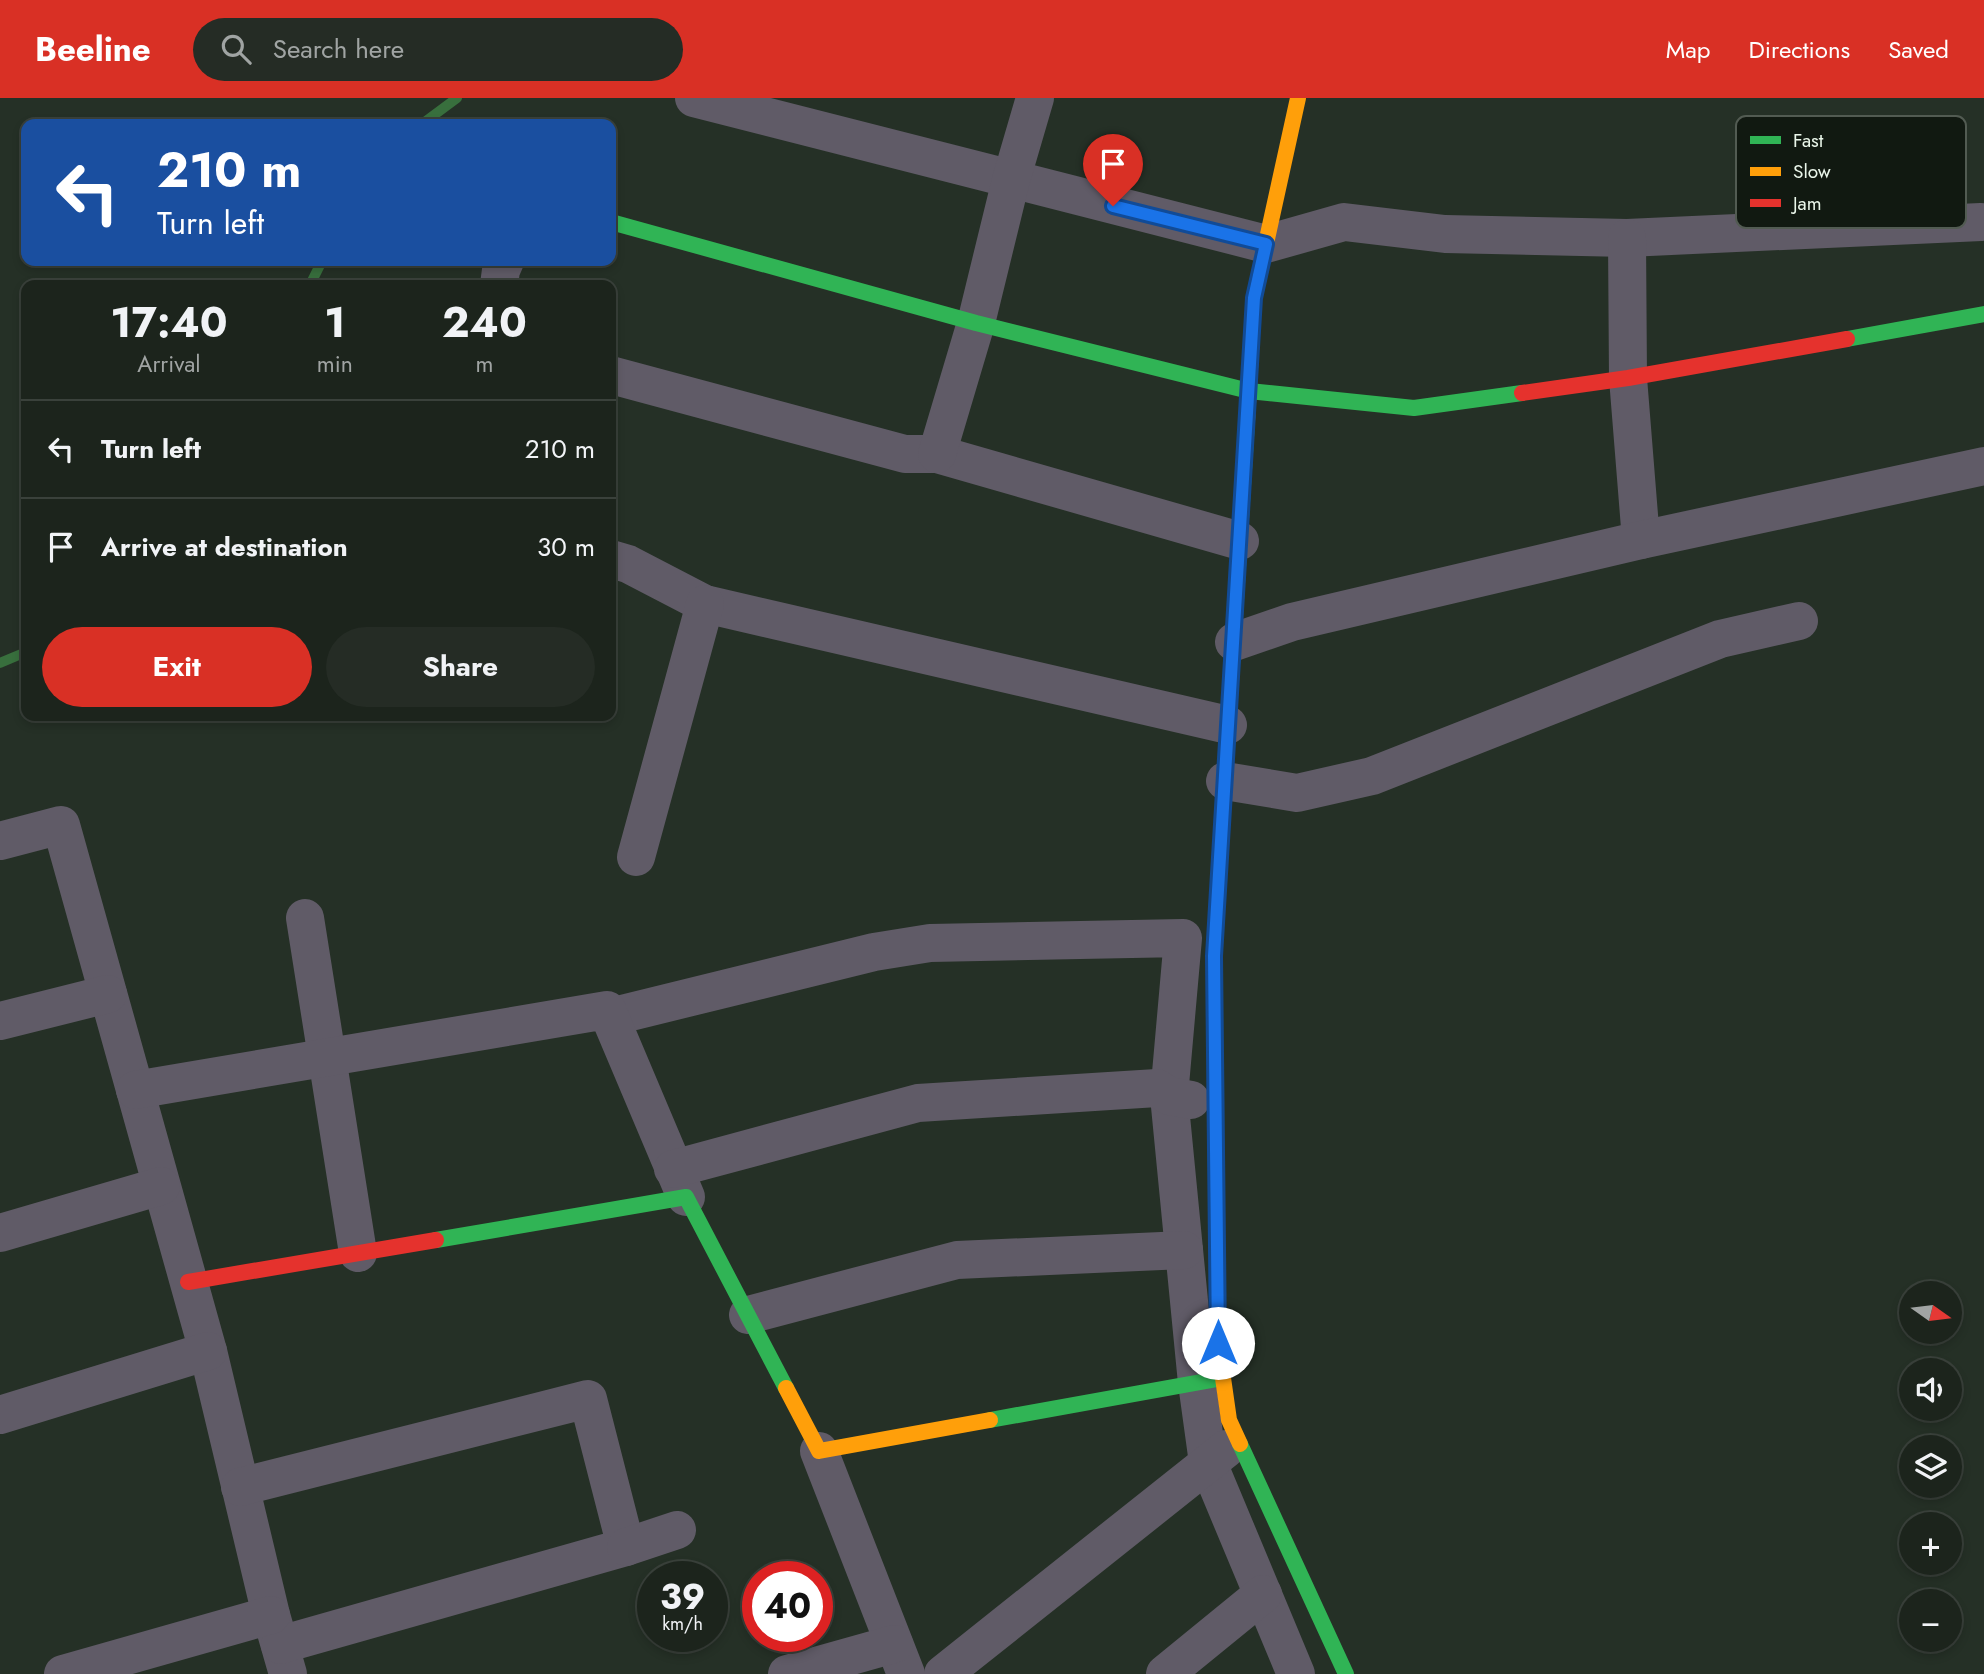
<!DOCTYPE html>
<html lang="en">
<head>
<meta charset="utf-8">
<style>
  :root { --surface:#1c241c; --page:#252c25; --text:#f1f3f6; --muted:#a0a4a3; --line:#3a413b; --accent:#d93025 }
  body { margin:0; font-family:Jost,sans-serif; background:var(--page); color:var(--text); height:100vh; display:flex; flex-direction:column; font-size:26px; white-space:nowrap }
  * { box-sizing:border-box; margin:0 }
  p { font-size:23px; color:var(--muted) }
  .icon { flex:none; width:38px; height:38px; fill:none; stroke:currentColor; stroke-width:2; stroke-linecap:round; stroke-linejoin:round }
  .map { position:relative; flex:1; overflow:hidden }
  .side { position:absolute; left:21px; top:182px; width:595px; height:441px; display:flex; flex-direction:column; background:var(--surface); border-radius:14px; box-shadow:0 4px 10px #0003,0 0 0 2px var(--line) }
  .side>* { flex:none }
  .guide { position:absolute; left:21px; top:21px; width:595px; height:147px; border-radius:14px; box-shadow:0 4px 10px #0003,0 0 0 2px var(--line); background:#1a4fa0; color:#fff; overflow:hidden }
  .needle { width:46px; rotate:104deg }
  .controls { position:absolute; left:1899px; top:1183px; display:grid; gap:14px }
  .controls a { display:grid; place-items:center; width:63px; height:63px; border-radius:50%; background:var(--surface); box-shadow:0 4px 10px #0003,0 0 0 2px var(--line); font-size:35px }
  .speed { position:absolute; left:637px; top:1463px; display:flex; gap:14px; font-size:35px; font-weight:700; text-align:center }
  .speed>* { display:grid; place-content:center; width:91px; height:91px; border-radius:50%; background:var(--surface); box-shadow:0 4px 10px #0003,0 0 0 2px var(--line); line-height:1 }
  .speed small { font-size:18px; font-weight:400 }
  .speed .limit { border:10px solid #d22; background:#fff; color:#111 }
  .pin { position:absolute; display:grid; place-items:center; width:60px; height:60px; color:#fff; margin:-72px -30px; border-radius:50% 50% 50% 0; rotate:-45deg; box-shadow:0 0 7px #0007 }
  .pin .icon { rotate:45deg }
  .me { position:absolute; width:77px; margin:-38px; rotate:0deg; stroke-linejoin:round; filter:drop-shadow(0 0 5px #0008) }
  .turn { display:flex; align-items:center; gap:24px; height:147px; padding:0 21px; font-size:32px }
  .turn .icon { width:91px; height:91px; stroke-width:2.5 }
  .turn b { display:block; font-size:49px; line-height:60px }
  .eta { display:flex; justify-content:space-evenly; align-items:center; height:119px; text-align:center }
  .eta b { font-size:42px; font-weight:700; line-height:49px }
  .cta { display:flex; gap:14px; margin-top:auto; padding:14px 21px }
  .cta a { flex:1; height:80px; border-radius:42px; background:var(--accent); color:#fff; font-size:28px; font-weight:700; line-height:80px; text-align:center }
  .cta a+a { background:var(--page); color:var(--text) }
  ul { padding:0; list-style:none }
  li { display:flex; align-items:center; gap:21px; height:98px; padding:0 21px; border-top:2px solid var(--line) }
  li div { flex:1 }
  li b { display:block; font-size:26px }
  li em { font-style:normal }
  header { display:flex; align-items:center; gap:42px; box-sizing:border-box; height:98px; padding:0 35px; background:var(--accent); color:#fff }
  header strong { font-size:33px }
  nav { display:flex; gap:38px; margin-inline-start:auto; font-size:24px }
  .search { width:490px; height:63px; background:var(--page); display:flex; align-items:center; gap:18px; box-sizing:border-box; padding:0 24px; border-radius:38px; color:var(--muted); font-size:26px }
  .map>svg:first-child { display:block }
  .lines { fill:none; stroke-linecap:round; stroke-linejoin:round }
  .stream { stroke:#386f3d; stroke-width:10 }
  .street { stroke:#605b67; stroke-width:38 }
  .fast { stroke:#30b455; stroke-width:16 }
  .slow { stroke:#ff9f0a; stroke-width:16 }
  .jam { stroke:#e5322d; stroke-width:16 }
  .route-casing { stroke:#114b97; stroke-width:18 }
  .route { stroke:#1a73e8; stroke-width:12 }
  .key { fill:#111911; stroke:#525b52; stroke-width:2 }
  .key-label { font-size:19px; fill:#eaf6ea }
</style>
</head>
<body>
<header>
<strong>Beeline</strong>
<div class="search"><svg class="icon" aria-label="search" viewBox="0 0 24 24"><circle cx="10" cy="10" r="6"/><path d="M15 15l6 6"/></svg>Search here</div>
<nav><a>Map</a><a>Directions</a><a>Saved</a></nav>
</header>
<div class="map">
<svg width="1984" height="1576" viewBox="0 0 1984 1576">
  <rect width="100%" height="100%" fill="#253026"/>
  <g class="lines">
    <!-- stream -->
    <g class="stream">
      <path d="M422,26l35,-26"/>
      <path d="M310,187l12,-24"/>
      <path d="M0,565l26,-11"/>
    </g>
    <!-- street -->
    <g class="street">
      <path d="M694,0l572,146 78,-22 101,12 182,4 354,-16"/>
      <path d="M1627,140l1,140 13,162"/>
      <path d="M499,187l2,-15 4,-9"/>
      <path d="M611,277l294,79h32l303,87"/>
      <path d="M937,356l39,-131 35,-143 24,-82"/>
      <path d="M611,461l17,5 77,40 523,121"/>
      <path d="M1234,544l58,-20 349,-82 343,-74"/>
      <path d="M1225,683l72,12 75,-17 348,-137 79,-18"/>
      <path d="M0,743l61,-16 147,526 63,264 17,59"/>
      <path d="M636,759l69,-253"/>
      <path d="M305,820l53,335"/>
      <path d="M610,919l264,-65 56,-9 253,-5 -14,158 28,287 11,80 88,211"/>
      <path d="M0,923l108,-27"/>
      <path d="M135,992l472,-80 79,187"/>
      <path d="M673,1071l245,-66 239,-15 12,8 22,4"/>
      <path d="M0,1135l161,-47"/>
      <path d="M748,1217l209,-55 227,-10"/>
      <path d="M0,1317l208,-64"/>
      <path d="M819,1353l87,223"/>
      <path d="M240,1389l348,-88 38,148 -346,98"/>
      <path d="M626,1449l51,-17"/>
      <path d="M63,1576l208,-59"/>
      <path d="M787,1576l107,-30"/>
      <path d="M943,1576l283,-225"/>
      <path d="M1165,1576l98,-80"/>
    </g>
    <!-- fast -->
    <g class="fast">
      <path d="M611,124l365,101 273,68 165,17 108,-15"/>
      <path d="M1847,241l137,-25"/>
      <path d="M1216,1078l-2,-220 33,-535"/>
      <path d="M436,1142l250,-43 100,191"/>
      <path d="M990,1322l233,-42"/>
      <path d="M1240,1346l106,230"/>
    </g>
    <!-- slow -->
    <g class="slow">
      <path d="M1247,323l7,-123 44,-200"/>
      <path d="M1216,1078l2,167 11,77 11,24"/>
      <path d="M786,1290l33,63 171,-31"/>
    </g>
    <!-- jam -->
    <g class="jam">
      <path d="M1522,295l106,-15 219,-39"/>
      <path d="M188,1184l248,-42"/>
    </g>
  </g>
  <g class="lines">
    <!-- route casing -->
    <g class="route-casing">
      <path id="route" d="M1113,108l153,38 -12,54 -40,658 4,387"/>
    </g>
    <!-- route -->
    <use href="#route" class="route"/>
  </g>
  <!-- legend -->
  <rect x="1736" y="18" width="230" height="112" rx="10" class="key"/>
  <rect x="1750" y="38" width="31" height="8" fill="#30b455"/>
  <rect x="1750" y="69" width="31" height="9" fill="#ff9f0a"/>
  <rect x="1750" y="101" width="31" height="8" fill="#e5322d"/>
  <g class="key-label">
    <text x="1793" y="49">Fast</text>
    <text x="1793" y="80">Slow</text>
    <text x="1793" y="112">Jam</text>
  </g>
</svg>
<div class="controls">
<a><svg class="needle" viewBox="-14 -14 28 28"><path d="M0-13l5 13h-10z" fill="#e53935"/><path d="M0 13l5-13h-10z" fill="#a0a4a3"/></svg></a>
<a><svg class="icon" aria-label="sound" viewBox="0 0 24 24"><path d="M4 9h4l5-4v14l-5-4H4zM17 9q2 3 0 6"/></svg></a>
<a><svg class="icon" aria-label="layers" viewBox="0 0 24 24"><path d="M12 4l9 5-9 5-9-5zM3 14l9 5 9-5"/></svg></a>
<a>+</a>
<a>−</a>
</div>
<div class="speed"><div>39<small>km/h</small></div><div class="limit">40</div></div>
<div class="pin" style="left:1113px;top:108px;background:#d93025"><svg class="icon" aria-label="arrive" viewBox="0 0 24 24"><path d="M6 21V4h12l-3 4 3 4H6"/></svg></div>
<svg class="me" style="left:1218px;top:1245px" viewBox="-20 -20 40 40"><circle r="19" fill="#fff"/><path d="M0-13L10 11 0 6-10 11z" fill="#1a73e8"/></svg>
<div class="guide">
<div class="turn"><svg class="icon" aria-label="left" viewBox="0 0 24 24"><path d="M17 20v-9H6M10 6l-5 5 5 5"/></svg><div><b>210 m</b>Turn left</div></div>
</div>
<section class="side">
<div class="eta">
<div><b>17:40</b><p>Arrival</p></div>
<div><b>1</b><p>min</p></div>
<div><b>240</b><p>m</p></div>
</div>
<ul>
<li><svg class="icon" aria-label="left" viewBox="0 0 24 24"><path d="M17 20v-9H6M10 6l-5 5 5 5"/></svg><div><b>Turn left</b></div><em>210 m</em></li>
<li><svg class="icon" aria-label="arrive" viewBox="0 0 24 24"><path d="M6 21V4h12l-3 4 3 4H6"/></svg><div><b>Arrive at destination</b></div><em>30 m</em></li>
</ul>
<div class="cta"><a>Exit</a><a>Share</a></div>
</section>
</div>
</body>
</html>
